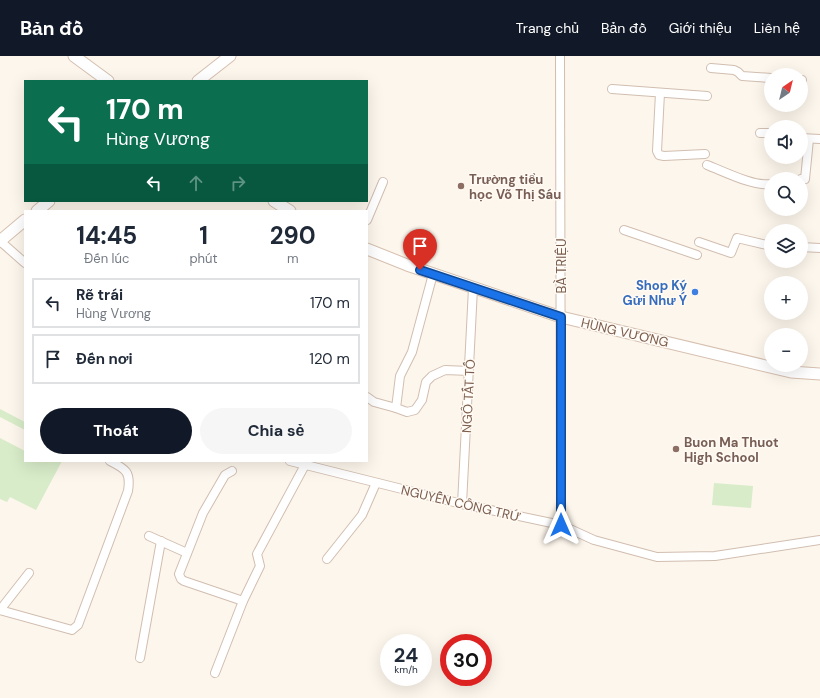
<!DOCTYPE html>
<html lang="vi">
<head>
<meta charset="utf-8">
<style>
  :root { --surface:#fff; --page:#f6f6f7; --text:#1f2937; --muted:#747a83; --line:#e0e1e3; --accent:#111827 }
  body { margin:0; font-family:"DM Sans",sans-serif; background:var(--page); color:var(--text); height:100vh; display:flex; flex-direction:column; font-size:15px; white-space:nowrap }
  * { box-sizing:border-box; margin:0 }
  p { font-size:13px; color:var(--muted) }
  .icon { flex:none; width:22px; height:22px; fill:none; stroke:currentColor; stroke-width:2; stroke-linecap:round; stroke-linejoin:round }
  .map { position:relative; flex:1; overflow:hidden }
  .sheet { position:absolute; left:24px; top:154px; width:344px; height:252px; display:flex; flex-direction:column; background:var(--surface); border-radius:0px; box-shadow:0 4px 16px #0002 }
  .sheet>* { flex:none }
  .banner { position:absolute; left:24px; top:24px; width:344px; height:122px; border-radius:0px; box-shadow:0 4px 16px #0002; background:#0b6e4f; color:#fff; overflow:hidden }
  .needle { width:26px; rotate:35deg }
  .tools { position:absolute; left:764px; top:12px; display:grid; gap:8px }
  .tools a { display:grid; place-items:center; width:44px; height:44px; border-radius:50%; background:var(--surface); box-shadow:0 4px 16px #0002; font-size:20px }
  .speed { position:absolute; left:380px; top:578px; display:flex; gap:8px; font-size:20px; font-weight:700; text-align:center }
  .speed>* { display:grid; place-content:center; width:52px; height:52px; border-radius:50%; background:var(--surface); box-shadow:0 4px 16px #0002; line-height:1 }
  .speed small { font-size:10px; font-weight:400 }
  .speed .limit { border:6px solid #d22; background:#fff; color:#111 }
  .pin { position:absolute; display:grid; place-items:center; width:34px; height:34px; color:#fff; margin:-41px -17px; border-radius:50% 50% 50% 0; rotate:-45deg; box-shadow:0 0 4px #0007 }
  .pin .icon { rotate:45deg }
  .me { position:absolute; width:44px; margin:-22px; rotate:0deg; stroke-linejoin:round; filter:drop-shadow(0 0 3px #0008) }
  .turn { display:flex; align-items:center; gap:14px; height:84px; padding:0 16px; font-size:18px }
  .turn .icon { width:52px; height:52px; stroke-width:2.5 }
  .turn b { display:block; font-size:28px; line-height:34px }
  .lanes { display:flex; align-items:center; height:38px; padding:0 16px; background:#0003; justify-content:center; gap:20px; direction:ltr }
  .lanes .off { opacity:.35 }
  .eta { display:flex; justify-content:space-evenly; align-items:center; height:68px; text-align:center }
  .eta b { font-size:24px; font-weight:700; line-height:28px }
  .button { display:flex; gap:8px; margin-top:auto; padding:8px 16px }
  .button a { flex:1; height:46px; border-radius:24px; background:var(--accent); color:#fff; font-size:16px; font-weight:700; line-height:46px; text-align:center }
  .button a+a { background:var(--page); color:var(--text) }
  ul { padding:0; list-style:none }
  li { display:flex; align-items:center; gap:12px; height:50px; margin:0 8px 6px; padding:0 8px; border:2px solid var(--line); border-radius:0px }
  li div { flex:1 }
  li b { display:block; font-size:15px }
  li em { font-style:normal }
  header { display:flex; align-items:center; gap:24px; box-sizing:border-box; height:56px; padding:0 20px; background:var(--accent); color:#fff }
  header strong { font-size:19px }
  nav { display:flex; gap:22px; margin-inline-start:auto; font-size:14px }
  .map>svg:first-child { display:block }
  .green { fill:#d8ecc9 }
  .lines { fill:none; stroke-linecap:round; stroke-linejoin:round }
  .street-casing { stroke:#d1beb0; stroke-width:10 }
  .secondary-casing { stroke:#d6c0b0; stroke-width:13 }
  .street { stroke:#fff; stroke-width:8 }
  .secondary { stroke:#fff; stroke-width:11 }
  .route-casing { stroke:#114b97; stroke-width:10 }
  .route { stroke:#1a73e8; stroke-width:7 }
  .education-dot { fill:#8d6e63; stroke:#fffaf3; stroke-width:1.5 }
  .shop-dot { fill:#3f7fe0; stroke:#fffaf3; stroke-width:1.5 }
  .labels { text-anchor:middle; stroke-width:3; stroke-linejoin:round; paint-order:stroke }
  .education-label { font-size:13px; font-weight:bold; fill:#785e54; stroke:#fffaf3; text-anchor:start }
  .street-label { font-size:13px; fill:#7a5c4d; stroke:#fffaf3 }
  .shop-label { font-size:13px; font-weight:bold; fill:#366cbe; stroke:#fffaf3; text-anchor:end }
</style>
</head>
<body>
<header>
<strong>Bản đồ</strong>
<nav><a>Trang chủ</a><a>Bản đồ</a><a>Giới thiệu</a><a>Liên hệ</a></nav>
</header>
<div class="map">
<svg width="820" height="642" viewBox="0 0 820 642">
  <rect width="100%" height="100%" fill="#fdf6ec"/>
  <!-- green -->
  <g class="green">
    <path d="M0,353l25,13v8l-25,-13z"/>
    <path d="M0,382l25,13v10h37l-26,49 -26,-13 -3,5 -7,-3z"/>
    <path d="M714,427l39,3 -2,22 -39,-3z"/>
  </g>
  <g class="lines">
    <!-- street casing -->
    <g class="street-casing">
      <g id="street">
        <path d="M560,0l1,469"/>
        <path d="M711,12l23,2 4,2 4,4 29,2"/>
        <path d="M801,24h1"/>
        <path d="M612,33l95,7"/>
        <path d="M660,37l-3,58 2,4 5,1 41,-2"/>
        <path d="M760,77h11"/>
        <path d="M801,82l19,1"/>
        <path d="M707,109c16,6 47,22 64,19"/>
        <path d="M801,123h4l4,-40"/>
        <path d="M367,164l16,-38"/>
        <path d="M624,174l73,25"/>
        <path d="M0,185l25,22"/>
        <path d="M699,186l32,11 6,-15 34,8"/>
        <path d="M801,191l19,1"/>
        <path d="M433,218l-21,78 -12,24 -4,32 11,4 8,-2 7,-10 4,-18 6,-6 13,-6 24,1"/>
        <path d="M367,341l7,5 22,6"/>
        <path d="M290,405l172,43 99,21 33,15 63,17 58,-1 105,-16"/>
        <path d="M232,415l-7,4 -22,38 -24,61 2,5 3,2 59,20"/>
        <path d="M462,448l11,-216"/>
        <path d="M149,480l38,17"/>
        <path d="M327,503l35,-44 14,-32"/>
        <path d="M0,554l72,20 6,-5 50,-134c3,-19 -2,-22 -18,-30"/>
        <path d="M0,554l29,-37"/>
        <path d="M140,602l21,-117"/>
        <path d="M215,617l28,-72 17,-35 -3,-12 48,-89"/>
      </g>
    </g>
    <!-- secondary casing -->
    <g class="secondary-casing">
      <g id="secondary">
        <path d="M74,0l34,25"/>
        <path d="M198,25l32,-25"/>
        <path d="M274,145l16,10"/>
        <path d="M37,155l12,-10"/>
        <path d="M0,185l25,-21"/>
        <path d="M367,193l40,16 154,52 230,55 29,2"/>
      </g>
    </g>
    <!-- street -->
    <use href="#street" class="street"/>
    <!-- secondary -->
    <use href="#secondary" class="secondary"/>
  </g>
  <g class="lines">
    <!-- route casing -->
    <g class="route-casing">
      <path id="route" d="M420,214l141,47v208"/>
    </g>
    <!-- route -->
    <use href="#route" class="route"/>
  </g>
  <!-- markers -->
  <g class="education-dot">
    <circle cx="461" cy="130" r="4"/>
    <circle cx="676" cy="393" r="4"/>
  </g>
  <circle class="shop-dot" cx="695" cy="236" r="4"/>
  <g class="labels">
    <!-- education labels -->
    <g class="education-label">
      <text x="469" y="128">Trường tiểu<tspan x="469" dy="15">học Võ Thị Sáu</tspan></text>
      <text x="684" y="391">Buon Ma Thuot<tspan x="684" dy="15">High School</tspan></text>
    </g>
    <!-- street labels -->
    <g class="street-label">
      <text transform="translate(561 210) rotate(-90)" y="5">BÀ TRIỆU</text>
      <text transform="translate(625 276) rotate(13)" y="5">HÙNG VƯƠNG</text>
      <text transform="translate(468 340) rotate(-87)" y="5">NGÔ TẤT TỐ</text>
      <text transform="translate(461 447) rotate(13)" y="5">NGUYỄN CÔNG TRỨ</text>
    </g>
    <!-- shop labels -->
    <g class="shop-label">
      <text x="687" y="234">Shop Ký<tspan x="687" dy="15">Gửi Như Ý</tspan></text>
    </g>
  </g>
</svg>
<div class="tools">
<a><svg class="needle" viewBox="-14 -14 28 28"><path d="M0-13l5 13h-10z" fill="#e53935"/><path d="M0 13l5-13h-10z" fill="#747a83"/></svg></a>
<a><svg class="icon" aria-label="sound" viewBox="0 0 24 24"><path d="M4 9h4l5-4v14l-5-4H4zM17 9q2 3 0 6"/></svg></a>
<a><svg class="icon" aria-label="search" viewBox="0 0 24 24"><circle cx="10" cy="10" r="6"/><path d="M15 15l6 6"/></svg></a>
<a><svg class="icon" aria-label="layers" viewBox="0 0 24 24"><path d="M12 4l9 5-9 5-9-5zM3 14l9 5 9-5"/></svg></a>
<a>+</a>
<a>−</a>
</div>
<div class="speed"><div>24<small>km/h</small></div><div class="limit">30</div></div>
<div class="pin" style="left:420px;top:214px;background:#d93025"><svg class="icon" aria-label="arrive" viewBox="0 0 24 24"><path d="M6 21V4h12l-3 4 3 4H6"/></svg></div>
<svg class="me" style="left:561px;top:469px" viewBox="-20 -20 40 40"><path d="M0-17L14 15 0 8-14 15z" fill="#1a73e8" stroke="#fff" stroke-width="4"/></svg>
<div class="banner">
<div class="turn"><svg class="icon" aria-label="left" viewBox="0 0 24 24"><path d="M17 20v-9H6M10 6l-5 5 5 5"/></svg><div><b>170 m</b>Hùng Vương</div></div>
<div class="lanes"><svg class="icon" aria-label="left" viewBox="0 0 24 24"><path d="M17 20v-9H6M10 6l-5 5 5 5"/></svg><svg class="icon off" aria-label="ahead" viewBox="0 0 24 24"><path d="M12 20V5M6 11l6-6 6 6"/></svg><svg class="icon off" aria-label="right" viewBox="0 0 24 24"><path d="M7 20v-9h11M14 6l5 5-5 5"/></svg></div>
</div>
<section class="sheet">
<div class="eta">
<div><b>14:45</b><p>Đến lúc</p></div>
<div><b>1</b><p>phút</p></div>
<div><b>290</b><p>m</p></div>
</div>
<ul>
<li><svg class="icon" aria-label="left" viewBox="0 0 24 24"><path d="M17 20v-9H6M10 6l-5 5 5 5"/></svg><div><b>Rẽ trái</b><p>Hùng Vương</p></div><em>170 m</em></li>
<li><svg class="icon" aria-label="arrive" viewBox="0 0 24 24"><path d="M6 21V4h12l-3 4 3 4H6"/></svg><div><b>Đến nơi</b></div><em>120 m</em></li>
</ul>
<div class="button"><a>Thoát</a><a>Chia sẻ</a></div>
</section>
</div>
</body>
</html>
